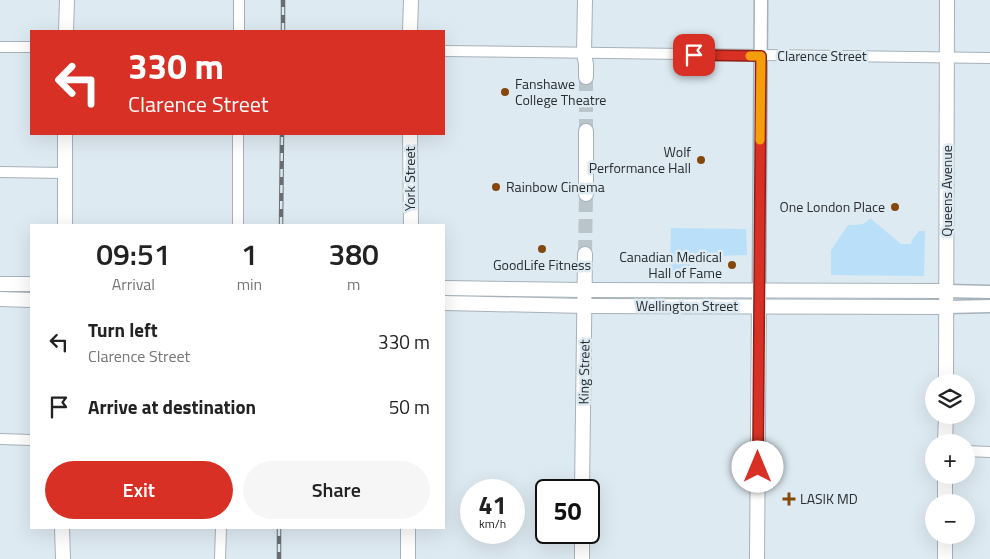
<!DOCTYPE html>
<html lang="en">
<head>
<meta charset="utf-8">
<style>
  :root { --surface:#fff; --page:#f6f6f6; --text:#222; --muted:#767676; --accent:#d93025 }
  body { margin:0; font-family:"Titillium Web",sans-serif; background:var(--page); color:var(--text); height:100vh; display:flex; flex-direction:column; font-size:19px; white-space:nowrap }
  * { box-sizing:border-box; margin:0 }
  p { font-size:16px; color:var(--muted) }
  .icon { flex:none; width:28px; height:28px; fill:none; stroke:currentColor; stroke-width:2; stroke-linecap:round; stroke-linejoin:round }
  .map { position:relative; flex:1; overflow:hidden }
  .panel { position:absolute; left:30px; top:224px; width:415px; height:305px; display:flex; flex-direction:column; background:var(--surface); border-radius:0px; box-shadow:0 5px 20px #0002 }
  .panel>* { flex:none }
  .guide { position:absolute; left:30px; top:30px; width:415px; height:105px; border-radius:0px; box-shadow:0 5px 20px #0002; background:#d93025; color:#fff; overflow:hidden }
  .controls { position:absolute; left:925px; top:374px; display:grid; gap:10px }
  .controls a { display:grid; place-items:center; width:50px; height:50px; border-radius:50%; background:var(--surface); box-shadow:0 5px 20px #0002; font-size:25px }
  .speed { position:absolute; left:460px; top:479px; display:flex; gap:10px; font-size:25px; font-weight:700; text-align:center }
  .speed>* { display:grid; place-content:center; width:65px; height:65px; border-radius:50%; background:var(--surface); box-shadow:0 5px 20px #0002; line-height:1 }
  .speed small { font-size:12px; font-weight:400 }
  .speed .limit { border:2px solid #111; border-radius:8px; background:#fff; color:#111 }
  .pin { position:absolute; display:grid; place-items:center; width:42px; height:42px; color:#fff; margin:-21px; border-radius:10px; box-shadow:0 2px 8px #0006 }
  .me { position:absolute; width:55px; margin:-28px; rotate:0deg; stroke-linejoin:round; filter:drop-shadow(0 0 4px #0008) }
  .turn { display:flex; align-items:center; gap:18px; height:105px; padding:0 15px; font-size:22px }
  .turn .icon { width:65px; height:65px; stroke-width:2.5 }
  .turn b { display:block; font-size:35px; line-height:42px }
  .eta { display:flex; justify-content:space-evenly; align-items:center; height:85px; text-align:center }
  .eta b { font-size:30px; font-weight:600; line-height:35px }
  .action { display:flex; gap:10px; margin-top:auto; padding:10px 15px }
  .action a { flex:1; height:58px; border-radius:30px; background:var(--accent); color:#fff; font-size:20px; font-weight:600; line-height:58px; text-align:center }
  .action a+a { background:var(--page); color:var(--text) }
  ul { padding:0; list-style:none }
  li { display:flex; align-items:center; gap:15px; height:65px; padding:0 15px }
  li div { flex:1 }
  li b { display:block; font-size:19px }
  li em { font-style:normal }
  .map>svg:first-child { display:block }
  .green { fill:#badff8 }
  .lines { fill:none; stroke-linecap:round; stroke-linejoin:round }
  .secondary-tunnel { stroke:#bac4cb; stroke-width:14; stroke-dasharray:14 7; stroke-linecap:butt }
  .minor-casing { stroke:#a6b1b9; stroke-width:12 }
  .tertiary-casing { stroke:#a6b1b9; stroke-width:15 }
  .secondary-casing { stroke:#a6b1b9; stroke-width:16 }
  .minor { stroke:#fff; stroke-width:10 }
  .tertiary { stroke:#fff; stroke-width:12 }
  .secondary { stroke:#fff; stroke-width:14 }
  .rail-casing { stroke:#666e72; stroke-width:4.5 }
  .rail { stroke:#deeaf2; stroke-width:2.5; stroke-dasharray:8; stroke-linecap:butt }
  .route-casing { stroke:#8d1f18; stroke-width:12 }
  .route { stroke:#d93025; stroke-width:9 }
  .slow { stroke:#f59e0b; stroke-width:9 }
  .poi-dot { fill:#86470a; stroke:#deeaf2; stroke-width:2 }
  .labels { text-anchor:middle; stroke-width:5; stroke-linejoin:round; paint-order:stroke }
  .street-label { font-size:14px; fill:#292e31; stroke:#deeaf2 }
  .poi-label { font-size:14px; fill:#292e31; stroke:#deeaf2; text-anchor:start }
</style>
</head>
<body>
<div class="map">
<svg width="990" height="559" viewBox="0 0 990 559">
  <rect width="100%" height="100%" fill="#deeaf2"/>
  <!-- green -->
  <g class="green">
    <path d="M870,218l31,26h10l1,-4 7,-9h6l-1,45 -93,-1v-25l17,-25c8,0 17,1 22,-7z"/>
    <path d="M671,228l75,1 1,26 -28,1 -1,4 -11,-1 -1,-3 -16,2v10l-20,4z"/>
  </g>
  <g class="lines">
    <!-- secondary-tunnel -->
    <g class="secondary-tunnel">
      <path d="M586,77v54"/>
      <path d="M585,254l1,-60"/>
    </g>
    <!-- minor casing -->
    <g class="minor-casing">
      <g id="minor">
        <path d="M239,31v-31"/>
        <path d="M0,47h31"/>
        <path d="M444,51l546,7"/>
        <path d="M0,172l65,1"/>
        <path d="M238,225v-91"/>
        <path d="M0,439l31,1"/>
        <path d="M966,451l24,1"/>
        <path d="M220,559l1,-31"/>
      </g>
    </g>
    <!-- tertiary casing -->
    <g class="tertiary-casing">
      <g id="tertiary">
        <path d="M759,290l2,-290"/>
        <path d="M947,291l43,1"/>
        <path d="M947,307l43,-1"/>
      </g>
    </g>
    <!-- secondary casing -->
    <g class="secondary-casing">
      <g id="secondary">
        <path d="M585,0l-1,54 2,10v13"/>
        <path d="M66,31l1,-31"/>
        <path d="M410,31l1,-31"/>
        <path d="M410,134l1,91"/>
        <path d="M586,194v-63"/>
        <path d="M65,225v-91"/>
        <path d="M0,284h31"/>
        <path d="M444,288l141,2 362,1"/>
        <path d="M0,299l31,1"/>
        <path d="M444,303l142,3 361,1"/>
        <path d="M946,382l1,-382"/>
        <path d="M945,442l1,-27"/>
        <path d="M582,490l3,-236"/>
        <path d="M945,502v-27"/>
        <path d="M62,528l1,31"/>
        <path d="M408,559v-31"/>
        <path d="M582,559v-27"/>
        <path d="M757,559l2,-261"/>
        <path d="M945,559v-24"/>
      </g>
    </g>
    <!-- minor -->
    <use href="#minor" class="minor"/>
    <!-- tertiary -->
    <use href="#tertiary" class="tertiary"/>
    <!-- secondary -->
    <use href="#secondary" class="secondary"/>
    <!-- rail casing -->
    <g class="rail-casing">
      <g id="rail">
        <path d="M283,31v-31"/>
        <path d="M281,225l1,-91"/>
        <path d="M279,528v31"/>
      </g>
    </g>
    <!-- rail -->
    <use href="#rail" class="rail"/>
  </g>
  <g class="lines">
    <!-- route casing -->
    <g class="route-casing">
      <path id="route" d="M694,55l67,1 -3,411"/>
    </g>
    <!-- route -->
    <use href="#route" class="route"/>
    <!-- slow -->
    <path class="slow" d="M750,56h11l-1,84"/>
  </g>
  <!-- markers -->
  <g class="poi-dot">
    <circle cx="505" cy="92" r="5"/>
    <circle cx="701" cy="160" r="5"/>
    <circle cx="496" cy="187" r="5"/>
    <circle cx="895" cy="207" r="5"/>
    <circle cx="542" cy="249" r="5"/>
    <circle cx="732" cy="265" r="5"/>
    <path d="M786.5 491.5h5v5h5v5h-5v5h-5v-5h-5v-5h5z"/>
  </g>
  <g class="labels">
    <!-- street labels -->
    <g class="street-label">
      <text x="822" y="61">Clarence Street</text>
      <text transform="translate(410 179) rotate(-90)" y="5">York Street</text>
      <text transform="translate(947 191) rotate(-90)" y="5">Queens Avenue</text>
      <text x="687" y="311">Wellington Street</text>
      <text transform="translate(584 372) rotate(-89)" y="5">King Street</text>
    </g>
    <!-- poi labels -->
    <g class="poi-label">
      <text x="515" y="89">Fanshawe<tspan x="515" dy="16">College Theatre</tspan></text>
      <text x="691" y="157" text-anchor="end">Wolf<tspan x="691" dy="16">Performance Hall</tspan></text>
      <text x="506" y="192">Rainbow Cinema</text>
      <text x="885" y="212" text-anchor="end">One London Place</text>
      <text x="722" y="262" text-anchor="end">Canadian Medical<tspan x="722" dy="16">Hall of Fame</tspan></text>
      <text x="542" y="270" text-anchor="middle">GoodLife Fitness</text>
      <text x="800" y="504">LASIK MD</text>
    </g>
  </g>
</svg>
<div class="controls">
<a><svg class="icon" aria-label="layers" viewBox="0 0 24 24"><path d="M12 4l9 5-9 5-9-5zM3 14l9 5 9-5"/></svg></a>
<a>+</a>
<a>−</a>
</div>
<div class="speed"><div>41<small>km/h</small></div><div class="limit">50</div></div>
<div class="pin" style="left:694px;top:55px;background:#d93025"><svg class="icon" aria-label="arrive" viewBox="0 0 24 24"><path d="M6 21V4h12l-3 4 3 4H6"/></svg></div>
<svg class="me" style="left:758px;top:467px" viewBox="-20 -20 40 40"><circle r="19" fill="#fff"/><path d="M0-13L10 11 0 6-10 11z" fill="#d93025"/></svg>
<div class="guide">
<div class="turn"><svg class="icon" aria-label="left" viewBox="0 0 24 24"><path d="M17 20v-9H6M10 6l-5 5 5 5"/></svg><div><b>330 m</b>Clarence Street</div></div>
</div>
<section class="panel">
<div class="eta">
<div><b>09:51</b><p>Arrival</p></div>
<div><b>1</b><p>min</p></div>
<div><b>380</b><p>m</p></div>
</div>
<ul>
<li><svg class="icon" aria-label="left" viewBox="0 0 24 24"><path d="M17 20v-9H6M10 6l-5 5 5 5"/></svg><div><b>Turn left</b><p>Clarence Street</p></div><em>330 m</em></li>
<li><svg class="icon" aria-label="arrive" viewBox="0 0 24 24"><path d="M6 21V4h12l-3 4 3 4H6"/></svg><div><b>Arrive at destination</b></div><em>50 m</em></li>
</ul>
<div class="action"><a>Exit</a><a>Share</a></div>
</section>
</div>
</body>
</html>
